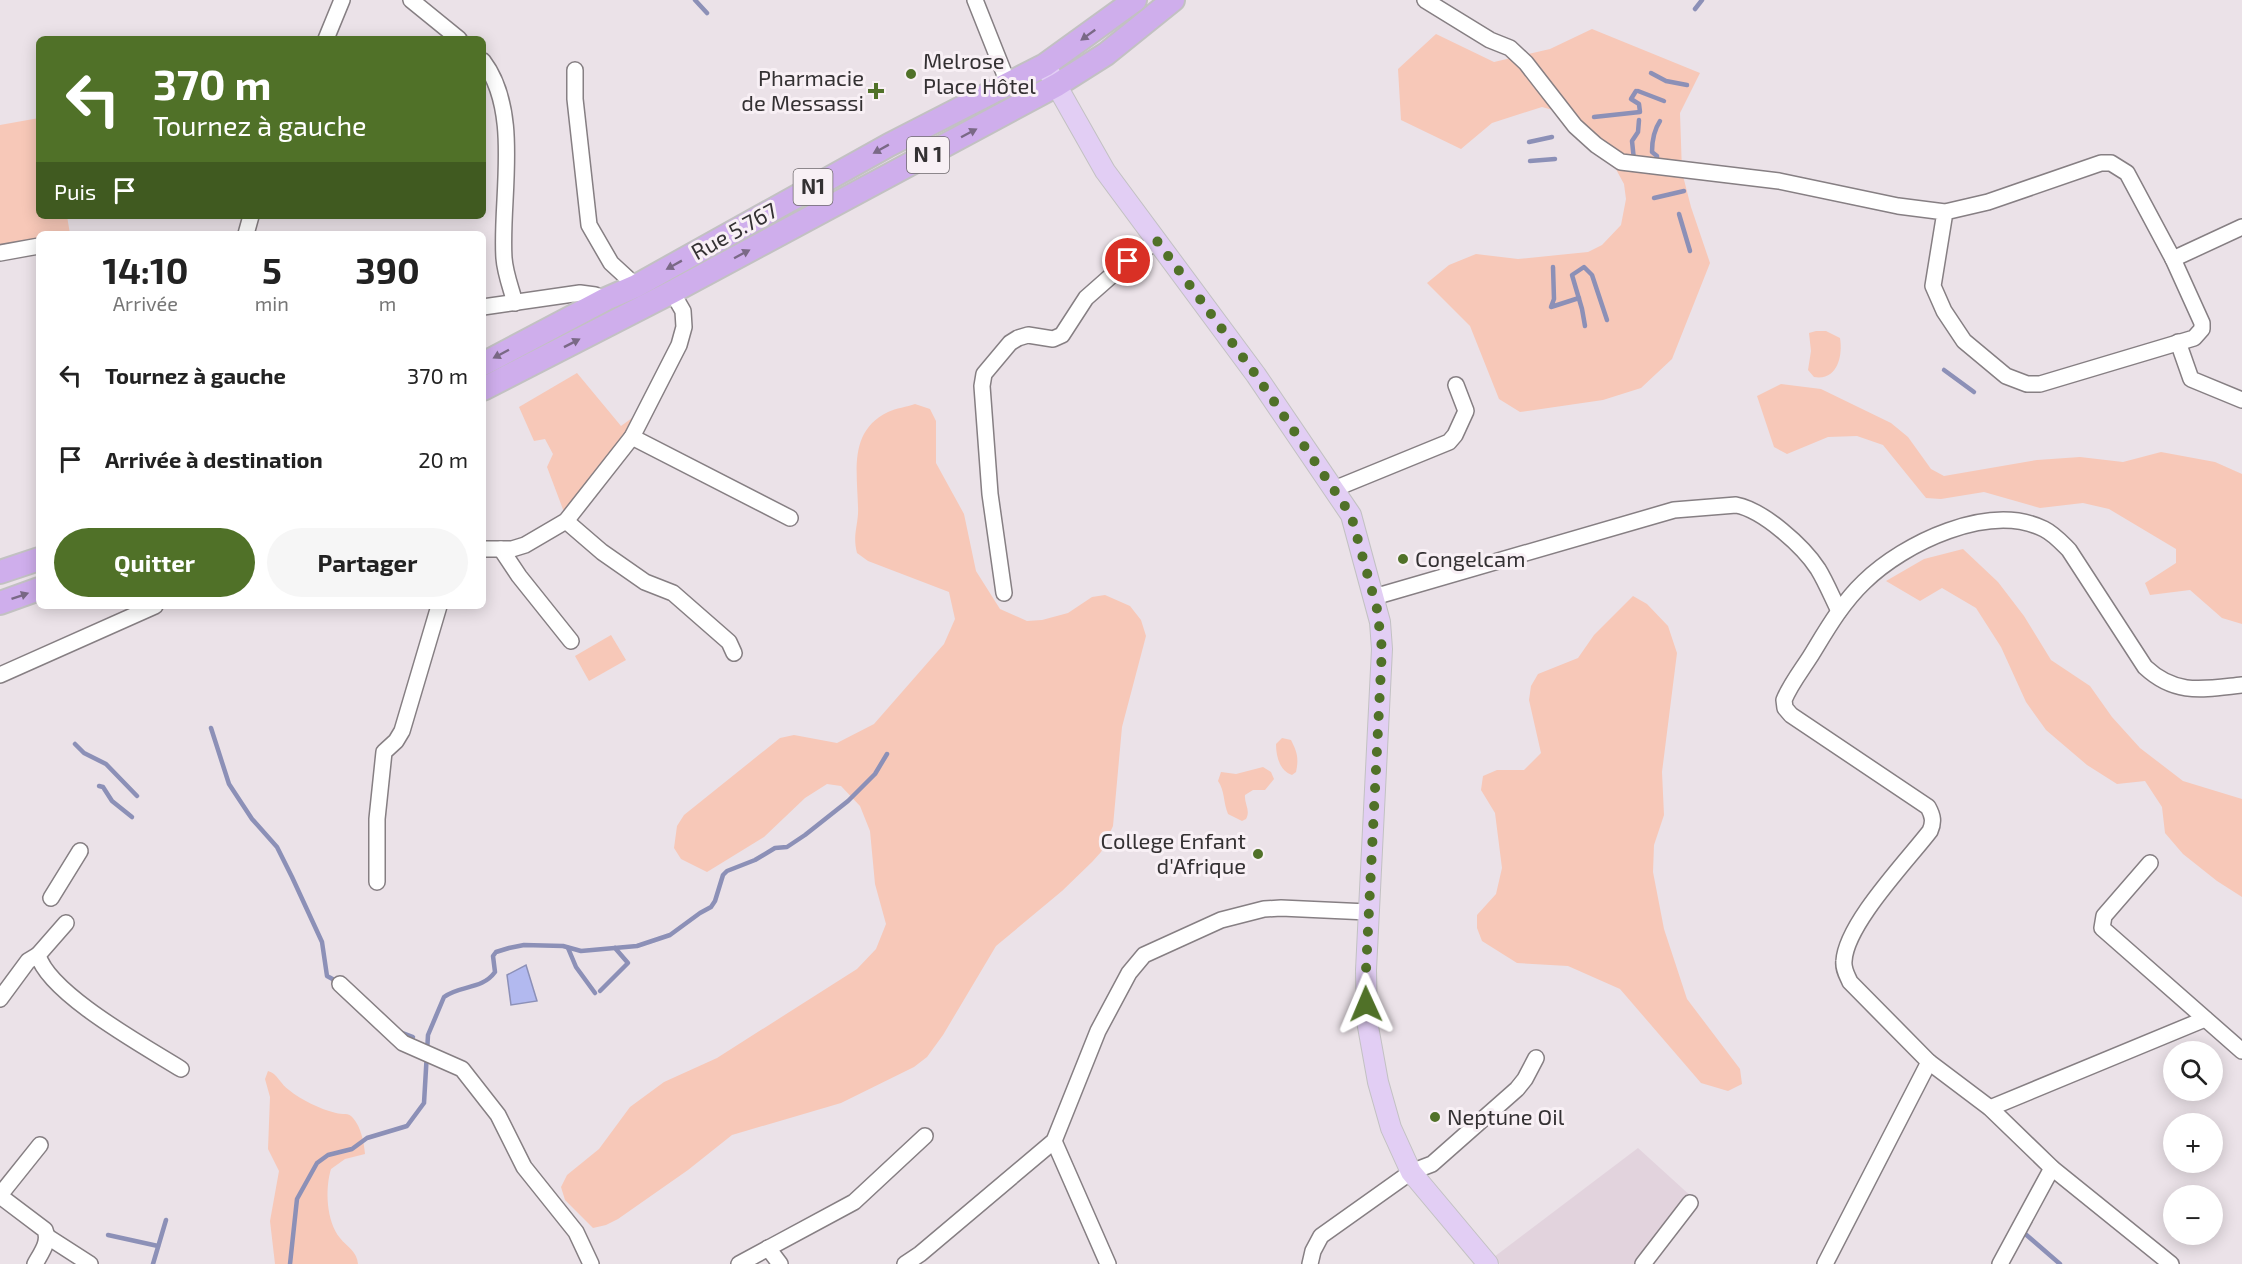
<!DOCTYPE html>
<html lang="fr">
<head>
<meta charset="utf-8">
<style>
  :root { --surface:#fff; --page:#f6f6f6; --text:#222; --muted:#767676; --accent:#507128 }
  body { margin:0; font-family:"Exo 2",sans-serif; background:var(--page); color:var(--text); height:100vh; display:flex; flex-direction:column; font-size:22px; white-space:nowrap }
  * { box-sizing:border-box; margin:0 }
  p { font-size:20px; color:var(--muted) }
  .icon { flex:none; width:33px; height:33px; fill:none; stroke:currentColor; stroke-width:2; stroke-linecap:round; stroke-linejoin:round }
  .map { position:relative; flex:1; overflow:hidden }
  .side { position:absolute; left:36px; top:231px; width:450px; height:378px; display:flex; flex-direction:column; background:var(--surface); border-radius:9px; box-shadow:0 3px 15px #0003 }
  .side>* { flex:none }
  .hud { position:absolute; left:36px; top:36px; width:450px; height:183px; border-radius:9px; box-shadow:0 3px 15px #0003; background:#507128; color:#fff; overflow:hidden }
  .controls { position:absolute; left:2163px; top:1041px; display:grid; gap:12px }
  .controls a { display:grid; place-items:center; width:60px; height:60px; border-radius:50%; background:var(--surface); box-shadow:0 3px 15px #0003; font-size:30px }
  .pin { position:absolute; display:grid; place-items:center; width:51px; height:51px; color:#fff; margin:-26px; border:3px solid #fff; border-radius:50%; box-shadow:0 2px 6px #0007 }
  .me { position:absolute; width:66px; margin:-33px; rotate:359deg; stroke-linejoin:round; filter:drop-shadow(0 0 4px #0008) }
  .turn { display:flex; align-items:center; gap:21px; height:126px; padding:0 18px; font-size:27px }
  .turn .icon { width:78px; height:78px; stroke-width:2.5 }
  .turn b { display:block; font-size:42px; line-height:51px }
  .then { display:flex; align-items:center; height:57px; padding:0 18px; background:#0003; gap:12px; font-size:22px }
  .eta { display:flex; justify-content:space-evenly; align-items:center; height:102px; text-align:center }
  .eta b { font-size:36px; font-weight:700; line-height:42px }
  .cta { display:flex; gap:12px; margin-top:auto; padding:12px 18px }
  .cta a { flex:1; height:69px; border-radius:36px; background:var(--accent); color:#fff; font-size:24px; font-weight:700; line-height:69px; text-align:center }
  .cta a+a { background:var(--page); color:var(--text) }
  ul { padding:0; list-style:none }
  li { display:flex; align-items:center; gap:18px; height:84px; padding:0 18px }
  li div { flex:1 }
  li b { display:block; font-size:22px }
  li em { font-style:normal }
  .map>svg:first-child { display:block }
  .built { fill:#e2d3dd }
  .green { fill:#f7c8b8 }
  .water { fill:#b2b9ef; stroke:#8c90b7; stroke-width:1.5 }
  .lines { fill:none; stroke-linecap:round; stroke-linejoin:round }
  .stream { stroke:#8c90b7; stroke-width:4.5 }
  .minor-casing { stroke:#867f83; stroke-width:18 }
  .major-casing { stroke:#c2c1c2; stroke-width:22 }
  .highway-casing { stroke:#c2c1c2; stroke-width:26 }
  .minor { stroke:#fff; stroke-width:15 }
  .major { stroke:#e2cef4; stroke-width:20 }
  .highway { stroke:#cfaeec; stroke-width:22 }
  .oneway { fill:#7a6986 }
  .route { stroke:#507128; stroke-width:10; stroke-dasharray:0 18 }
  .poi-dot { fill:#507128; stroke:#f8f0f5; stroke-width:2 }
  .labels { text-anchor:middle; stroke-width:6; stroke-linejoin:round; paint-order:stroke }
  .shield { fill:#f8f0f5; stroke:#6f6a6d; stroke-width:1.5 }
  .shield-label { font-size:21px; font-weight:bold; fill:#343133 }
  .poi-label { font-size:22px; fill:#343133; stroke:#f8f0f5; text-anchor:start }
  .street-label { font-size:22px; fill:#343133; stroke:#f8f0f5 }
</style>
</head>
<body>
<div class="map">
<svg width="2242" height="1264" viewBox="0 0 2242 1264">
  <rect width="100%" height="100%" fill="#ebe2e8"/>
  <!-- built -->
  <path class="built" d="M1638,1148l55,50 -49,66h-144l-6,-7z"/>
  <!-- green -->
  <g class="green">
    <path d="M1592,29l108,44 -20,40 2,59 9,35 19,56 -38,96 -31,29 -38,12 -83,12 -21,-13 -29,-73 -43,-43 22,-18 27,-11 42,5 70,-7 14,-7 19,-20 5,-26 -2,-15 -25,-46 -32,-24 -25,-7 -50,16 -31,26 -60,-29 -3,-51 38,-35 58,28 56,-13z"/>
    <path d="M39,118v98h28l3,18h-31v7l-39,7v-123z"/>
    <path d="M1816,331h10l14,7c3,19 -3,43 -26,39l-6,-7 3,-19 -2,-18z"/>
    <path d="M577,373l44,53 11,-8 6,8 -74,86 -17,-45 6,-13 -8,-15 -11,2 -15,-34z"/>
    <path d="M1781,384l40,5 70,34 17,14 23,32 13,7 93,-16 43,-3 43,5 38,-10 54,10 27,12v150l-20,-6 -32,-28 -40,5 -5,-12 31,-20v-14l-67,-40 -26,-6 -43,5 -56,-16 -43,7 -15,-1 -43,-53 -26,-9 -29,1 -41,17 -13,-7 -17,-51z"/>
    <path d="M915,404l15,5 6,12v42l28,51 12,57 24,38 27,12 15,-1 26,-7 24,-16 13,-2 25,11 11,14 5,16 -24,91 -9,99 -12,26 -9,10 -30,29 -66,55 -53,89 -16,22 -13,10 -73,36 -109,32 -44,35 -70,49 -12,6 -13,3 -28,-28 -4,-13 6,-12 32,-26 31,-42 34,-25 53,-24 140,-89 19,-20 10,-25 -11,-40 -5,-53 -10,-25 -19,-20 -14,-2 -22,14 -41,39 -57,35 -26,-13 -7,-11 3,-22 7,-11 96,-77 14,-3 43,8 37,-19 70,-80 11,-25 -6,-27 -81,-31 -11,-8c-5,-19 2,-29 1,-46 -1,-37 -9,-76 30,-95 8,-4 19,-5 27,-8z"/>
    <path d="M1963,549l35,33 26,34 27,44 39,26 22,31 28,31 43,33 59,18v98l-25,-16 -34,-27 -18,-21 -3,-26 -17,-26 -28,3 -30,-19 -41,-35 -20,-28 -25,-55 -25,-39 -34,-20 -22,13 -34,-20 38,-22z"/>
    <path d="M1633,596l14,8 21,22 9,27 -15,119 2,43 -10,30 -1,27 11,57 23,70 53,70 2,15 -14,7 -27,-8 -81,-94 -52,-23 -51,-3 -35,-22 -5,-13v-13l19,-21 6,-26 -7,-55 -14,-23 2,-14 14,-6h27l17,-17 -12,-53 2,-14 7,-12 40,-16 16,-23z"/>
    <path d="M611,635l15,25 -37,21 -14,-25z"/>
    <path d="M1282,738l9,2c6,12 8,18 5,32l-4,3c-12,-4 -16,-18 -16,-31z"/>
    <path d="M1263,767l8,5 3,7 -9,11h-12l-8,5c-1,9 6,15 1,24l-4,2 -14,-7c-5,-12 -3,-23 -10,-33l3,-9 15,2z"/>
    <path d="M268,1071c9,2 13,14 21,19 12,10 31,19 47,23 6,2 13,-1 17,5 8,9 11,24 12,36l-20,5 -14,10c-6,19 -5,52 9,69 7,9 17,13 18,26h-83l-5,-43 9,-50 -11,-22 2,-52 -5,-18z"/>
  </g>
  <!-- water -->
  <path class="water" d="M526,965l11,36 -26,4 -4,-30z"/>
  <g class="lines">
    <!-- stream -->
    <g class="stream">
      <path d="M695,0l12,13"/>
      <path d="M1695,9l7,-9"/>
      <path d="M1651,73l15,8 21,4"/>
      <path d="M1638,91l26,10"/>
      <path d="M1594,117l46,-5 -1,-8 -8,-5 5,-8"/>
      <path d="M1529,142l23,-5"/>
      <path d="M1634,160l-2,-19 6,-9 1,-12"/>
      <path d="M1530,161l25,-2"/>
      <path d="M1657,162v-6l-5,-4c0,-11 2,-22 8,-31"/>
      <path d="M1654,198l30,-7"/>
      <path d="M1679,214l11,37"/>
      <path d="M1553,267l1,32 -3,8 28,-9"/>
      <path d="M1585,326l-3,-17 -10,-34 12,-8 8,8 15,45"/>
      <path d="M1944,370l30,22"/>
      <path d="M211,728l18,56 23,35 25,28 15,30 30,65 5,34 11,6"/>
      <path d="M75,744l9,9 22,11 31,32"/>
      <path d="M99,786l4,1 9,14 20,16"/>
      <path d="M568,948l8,19 19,26"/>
      <path d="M600,991l28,-28 -13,-15"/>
      <path d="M400,1032l13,5"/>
      <path d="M2023,1232l37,32"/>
      <path d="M108,1235l50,11"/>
      <path d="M153,1264l13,-44"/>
      <path d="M290,1264l7,-65 20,-36 11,-8 24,-6 15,-11 40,-12 17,-23 4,-68 16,-38c16,-12 38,-7 51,-25l-2,-16 3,-4 13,-4 15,-3 39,1 18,5 56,-5 33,-11 30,-22 11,-6 4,-6 8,-26 4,-4 28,-11 20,-12 12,-1 18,-12 43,-34 27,-27 12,-20"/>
    </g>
    <!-- minor casing -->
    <g class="minor-casing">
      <g id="minor">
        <path d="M411,0l48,39"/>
        <path d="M975,0l33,83"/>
        <path d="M1425,0l65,40 20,8 16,15 49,63 21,19 25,17 158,19 119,25 47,6 43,-10 113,-39h10l16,10 46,86 29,64v6l-8,9 -154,46h-13l-21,-8 -42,-35 -20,-30 -11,-25 12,-74"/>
        <path d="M326,39l16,-39"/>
        <path d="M483,61c39,51 17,138 21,197 1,15 7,30 11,45"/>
        <path d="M575,70v29l14,126 22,38 25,23"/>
        <path d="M246,234l5,-18"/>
        <path d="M0,253l39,-7"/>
        <path d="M2173,259l69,-32"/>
        <path d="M483,307l97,-14 15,2 11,4"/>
        <path d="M2178,342l13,37 51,21"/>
        <path d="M632,437l158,81"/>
        <path d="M1334,489l115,-47 6,-7 11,-24 -10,-26"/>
        <path d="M566,521l36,31 43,30 28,11 56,49 5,11"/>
        <path d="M483,549h29l13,-4 41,-24 66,-84 47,-92 5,-18 -1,-16 -11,-19"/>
        <path d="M501,549l18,27 52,65"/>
        <path d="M1004,593l-14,-99 -8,-108 2,-12 26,-31 8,-5 10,-3 25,4 9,-4 24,-37 42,-37 29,-20"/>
        <path d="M1374,597l300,-87 62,-5c27,5 67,41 82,64 8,13 14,28 21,42"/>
        <path d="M0,675l155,-69"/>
        <path d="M2150,863l-46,53 -2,12 140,123"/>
        <path d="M377,882v-63l7,-67 12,-11 6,-10 37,-125"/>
        <path d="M51,898l29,-47"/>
        <path d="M66,923l-28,32c11,39 108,92 143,114"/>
        <path d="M340,984l63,59 59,26 36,46 26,52 52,65 15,32"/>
        <path d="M0,999l28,-38 10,-6"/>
        <path d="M1990,1108l215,-89"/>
        <path d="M1054,1141l54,123"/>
        <path d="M0,1195l40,-50"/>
        <path d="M0,1196l45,34c5,12 -4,23 -10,34"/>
        <path d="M48,1237l42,27"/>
        <path d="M768,1248l12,16"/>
        <path d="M739,1264l115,-62 71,-66"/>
        <path d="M905,1264l15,-10 134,-113 44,-110 31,-58 15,-18 77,-35 43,-11 17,-1 87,4"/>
        <path d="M1310,1264l3,-13 8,-15 90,-64 21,-8 85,-75 8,-10 11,-21"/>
        <path d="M1643,1264l47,-61"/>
        <path d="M1825,1264l104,-202"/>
        <path d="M2000,1264l52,-96"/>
        <path d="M2171,1264l-119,-96 -62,-60 -61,-46 -79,-80c-3,-7 -7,-13 -6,-21 2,-37 63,-100 86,-130 4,-9 3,-15 -2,-24l-137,-92 -6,-7 -1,-8c6,-15 17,-29 26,-43 16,-26 31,-53 54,-75 40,-39 125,-80 180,-53 10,5 17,13 25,21l76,117c31,29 59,22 97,18"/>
      </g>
    </g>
    <!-- major casing -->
    <g class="major-casing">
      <path id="major" d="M1050,74l55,97 151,204 95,140 29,107 2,27 -16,321 1,51 11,61 13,46 20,44 77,92"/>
    </g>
    <!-- highway casing -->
    <g class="highway-casing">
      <g id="highway">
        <path d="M483,364l123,-65 30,-13 253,-141 156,-80 90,-65"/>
        <path d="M483,389l189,-97 385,-207 49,-31 67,-54"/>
        <path d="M0,572l39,-13"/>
        <path d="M0,603l39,-14"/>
      </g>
    </g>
    <!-- minor -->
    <use href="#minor" class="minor"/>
    <!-- major -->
    <use href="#major" class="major"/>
    <!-- highway -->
    <use href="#highway" class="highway"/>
  </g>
  <!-- one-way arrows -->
  <defs><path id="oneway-solid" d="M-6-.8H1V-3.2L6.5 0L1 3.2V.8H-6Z" transform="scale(1.5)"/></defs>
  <g class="oneway">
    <use href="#oneway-solid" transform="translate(1088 35) rotate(144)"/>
    <use href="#oneway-solid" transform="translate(969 133) rotate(-28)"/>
    <use href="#oneway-solid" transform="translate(881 149) rotate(151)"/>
    <use href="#oneway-solid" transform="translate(742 254) rotate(-28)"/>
    <use href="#oneway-solid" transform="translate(674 265) rotate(151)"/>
    <use href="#oneway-solid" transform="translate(572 343) rotate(-27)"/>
    <use href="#oneway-solid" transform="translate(501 354) rotate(152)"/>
    <use href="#oneway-solid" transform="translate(20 596) rotate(-19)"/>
  </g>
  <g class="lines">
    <!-- route -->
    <path class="route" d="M1128,261l29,-20 99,134 95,140 26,94 5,40 -16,321v34"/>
  </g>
  <!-- markers -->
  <g class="poi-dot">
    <circle cx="911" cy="74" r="6"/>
    <path d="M873 82h6v6h6v6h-6v6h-6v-6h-6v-6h6z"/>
    <circle cx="1403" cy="559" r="6"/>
    <circle cx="1258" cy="854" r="6"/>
    <circle cx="1435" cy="1117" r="6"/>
  </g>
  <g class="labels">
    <!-- shield labels -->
    <g class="shield">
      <rect x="907" y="137" width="42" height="36" rx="4.5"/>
      <rect x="793.5" y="169" width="39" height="36" rx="4.5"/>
    </g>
    <g class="shield-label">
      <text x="928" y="162">N 1</text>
      <text x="813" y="194">N1</text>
    </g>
    <!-- poi labels -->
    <g class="poi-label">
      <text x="923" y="69">Melrose<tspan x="923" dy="25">Place Hôtel</tspan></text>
      <text x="864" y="86" text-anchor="end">Pharmacie<tspan x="864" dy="25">de Messassi</tspan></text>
      <text x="1415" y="567">Congelcam</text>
      <text x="1246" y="849" text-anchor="end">College Enfant<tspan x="1246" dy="25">d'Afrique</tspan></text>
      <text x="1447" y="1125">Neptune Oil</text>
    </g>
    <!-- street labels -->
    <g class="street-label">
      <text transform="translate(734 231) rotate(-29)" y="8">Rue 5.767</text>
    </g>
  </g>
</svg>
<div class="controls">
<a><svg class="icon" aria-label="search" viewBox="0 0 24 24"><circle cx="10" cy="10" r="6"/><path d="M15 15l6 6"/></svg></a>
<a>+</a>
<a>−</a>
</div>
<div class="pin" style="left:1128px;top:261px;background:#d93025"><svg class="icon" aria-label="arrive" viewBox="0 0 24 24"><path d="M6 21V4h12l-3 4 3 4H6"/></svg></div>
<svg class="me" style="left:1366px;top:1004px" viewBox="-20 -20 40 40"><path d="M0-17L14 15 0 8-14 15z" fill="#507128" stroke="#fff" stroke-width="4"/></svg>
<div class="hud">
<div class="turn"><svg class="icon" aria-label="left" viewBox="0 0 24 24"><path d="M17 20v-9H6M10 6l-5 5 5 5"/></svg><div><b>370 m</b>Tournez à gauche</div></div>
<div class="then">Puis<svg class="icon" aria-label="arrive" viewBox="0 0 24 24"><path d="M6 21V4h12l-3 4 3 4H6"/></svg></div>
</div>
<section class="side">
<div class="eta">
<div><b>14:10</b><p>Arrivée</p></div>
<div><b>5</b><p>min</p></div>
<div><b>390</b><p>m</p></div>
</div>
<ul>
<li><svg class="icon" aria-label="left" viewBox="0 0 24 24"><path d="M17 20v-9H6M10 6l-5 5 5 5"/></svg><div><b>Tournez à gauche</b></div><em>370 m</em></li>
<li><svg class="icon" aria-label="arrive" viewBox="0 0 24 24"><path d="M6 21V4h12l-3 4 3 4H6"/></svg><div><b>Arrivée à destination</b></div><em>20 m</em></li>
</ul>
<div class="cta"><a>Quitter</a><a>Partager</a></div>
</section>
</div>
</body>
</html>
